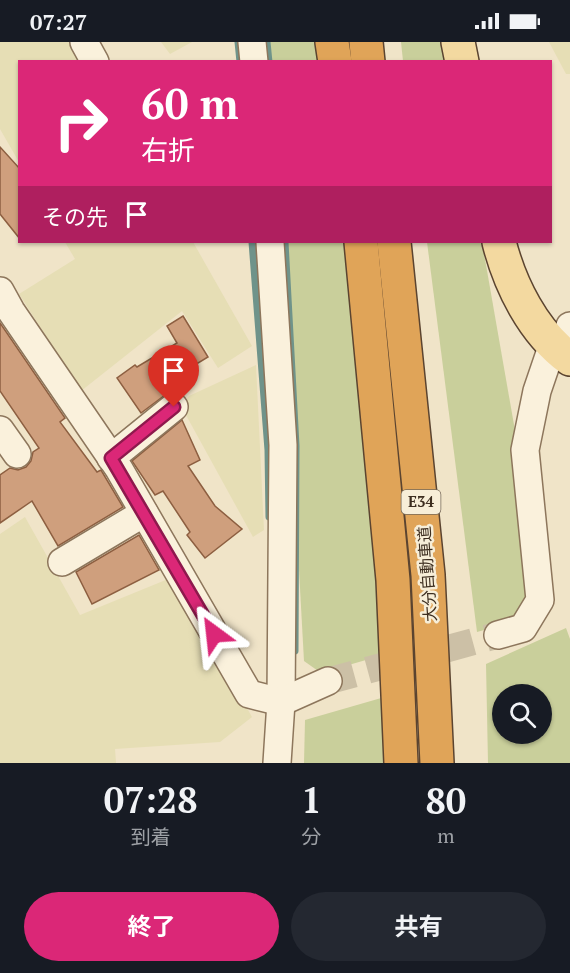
<!DOCTYPE html>
<html lang="ja">
<head>
<meta charset="utf-8">
<style>
  :root { --surface:#171b24; --page:#242831; --text:#f1f3f6; --muted:#9ea1a6; --accent:#db2777 }
  body { margin:0; font-family:"PT Serif","Noto Sans JP",serif; background:var(--page); color:var(--text); height:100vh; display:flex; flex-direction:column; font-size:22px; white-space:nowrap }
  * { box-sizing:border-box; margin:0 }
  p { font-size:20px; color:var(--muted) }
  .icon { flex:none; width:33px; height:33px; fill:none; stroke:currentColor; stroke-width:2; stroke-linecap:round; stroke-linejoin:round }
  .map { position:relative; height:721px; overflow:hidden }
  .drawer { display:flex; flex-direction:column; background:var(--surface); flex:1 }
  .drawer>* { flex:none }
  .guide { position:absolute; left:18px; top:18px; width:534px; height:183px; border-radius:0px; box-shadow:0 2px 4px #0004; background:#db2777; color:#fff; overflow:hidden }
  .tools { position:absolute; left:492px; top:642px; display:grid; gap:12px }
  .tools a { display:grid; place-items:center; width:60px; height:60px; border-radius:50%; background:var(--surface); box-shadow:0 2px 4px #0004; font-size:30px }
  .pin { position:absolute; display:grid; place-items:center; width:51px; height:51px; color:#fff; margin:-62px -26px; border-radius:50% 50% 50% 0; rotate:-45deg; box-shadow:0 0 6px #0007 }
  .pin .icon { rotate:45deg }
  .me { position:absolute; width:66px; margin:-33px; rotate:330deg; stroke-linejoin:round; filter:drop-shadow(0 0 4px #0008) }
  .turn { display:flex; align-items:center; gap:21px; height:126px; padding:0 24px; font-size:27px }
  .turn .icon { width:78px; height:78px; stroke-width:2.5 }
  .turn b { display:block; font-size:42px; line-height:51px }
  .then { display:flex; align-items:center; height:57px; padding:0 24px; background:#0003; gap:12px; font-size:22px }
  .eta { display:flex; justify-content:space-evenly; align-items:center; height:102px; text-align:center }
  .eta b { font-size:36px; font-weight:700; line-height:42px }
  .primary-button { display:flex; gap:12px; margin-top:auto; padding:12px 24px }
  .primary-button a { flex:1; height:69px; border-radius:36px; background:var(--accent); color:#fff; font-size:24px; font-weight:700; line-height:69px; text-align:center }
  .primary-button a+a { background:var(--page); color:var(--text) }
  .status { display:flex; justify-content:space-between; align-items:center; height:42px; padding:0 30px; background:var(--surface); direction:ltr }
  .status svg { height:16px; fill:currentColor }
  .map>svg:first-child { display:block }
  .farmland { fill:#e6deb5 }
  .green { fill:#c9cf9b; fill-rule:evenodd }
  .lines { fill:none; stroke-linecap:round; stroke-linejoin:round }
  .stream { stroke:#6f938a; stroke-width:7 }
  .building { fill:#cf9f7d; stroke:#8d5f41; stroke-width:1.5 }
  .minor-tunnel { stroke:#ccc0a6; stroke-width:27; stroke-dasharray:27 14; stroke-linecap:butt }
  .minor-casing { stroke:#8d765c; stroke-width:30 }
  .major-casing { stroke:#5b4430; stroke-width:36 }
  .highway-casing { stroke:#5b4430; stroke-width:36 }
  .minor { stroke:#faf1dc; stroke-width:27 }
  .major { stroke:#f3d9a0; stroke-width:33 }
  .highway { stroke:#e0a458; stroke-width:33 }
  .route-casing { stroke:#8e194d; stroke-width:15 }
  .route { stroke:#db2777; stroke-width:10 }
  .labels { text-anchor:middle; stroke-width:5; stroke-linejoin:round; paint-order:stroke }
  .shield { fill:#f7eed8; stroke:#756857; stroke-width:1.5 }
  .shield-label { font-size:15px; font-weight:bold; fill:#3d2e20 }
  .street-label { font-size:16px; fill:#3d2e20; stroke:#f7eed8 }
</style>
</head>
<body>
<div class="status"><b>07:27</b><svg viewBox="0 0 49 12"><path d="M0 12V9h3v3zM5 12V6h3v6zM10 12V3h3v9zM15 12V0h3v12zM26 1h20v11H26zM47 4h2v5h-2z"/></svg></div>
<div class="map">
<svg width="570" height="721" viewBox="0 0 570 721">
  <rect width="100%" height="100%" fill="#f0e4c8"/>
  <!-- farmland -->
  <g class="farmland">
    <path d="M0,0h73l12,19 -65,1 -1,100 -19,-33z"/>
    <path d="M161,0h31l-22,12z"/>
    <path d="M549,0h21v32h-4z"/>
    <path d="M65,200h128l59,104 -34,22 -36,-57 -101,80 -62,-97 56,-35z"/>
    <path d="M256,323l8,165 -11,7 -72,-131 8,-10z"/>
    <path d="M25,475l55,98 93,-38 79,140 -32,25 -105,7 1,14h-116v-229z"/>
  </g>
  <!-- green -->
  <g class="green">
    <path d="M270,0h57l3,19h-59z"/>
    <path d="M401,0h46l4,19h-48z"/>
    <path d="M281,200h74l42,409 -76,22 -17,-12z"/>
    <path d="M427,200h55l35,200 16,153 -18,26 -38,11z"/>
    <path d="M566,586l4,11v124h-82l-2,-99zM502,652h40v40h-40z"/>
    <path d="M402,650l5,71h-103l1,-43z"/>
  </g>
  <g class="lines">
    <!-- stream -->
    <g class="stream">
      <path d="M238,0l2,20"/>
      <path d="M267,0l2,20"/>
      <path d="M252,200l16,208 1,67"/>
      <path d="M285,200l11,204 -1,205"/>
    </g>
  </g>
  <!-- building -->
  <g class="building">
    <path d="M0,105l20,22v70l-20,-25z"/>
    <path d="M183,274l25,41 -43,26 4,9 -28,21 -24,-35 18,-13 2,2 40,-24 -10,-17z"/>
    <path d="M0,281l65,95 -5,4 37,50 4,-2 22,37 -65,39 -26,-45 -32,22v-48l10,-7 8,2 8,-3 5,-6 2,-9 6,-4 -39,-57z"/>
    <path d="M182,378l18,40 -12,6 27,40 27,23 -37,29 -18,-23 3,-3 -27,-41 -8,4 -23,-34z"/>
    <path d="M139,493l20,35 -67,34 -16,-32z"/>
  </g>
  <g class="lines">
    <!-- minor-tunnel -->
    <path class="minor-tunnel" d="M328,639l170,-46"/>
    <!-- minor casing -->
    <g class="minor-casing">
      <g id="minor">
        <path d="M84,0l11,20"/>
        <path d="M252,0l2,20"/>
        <path d="M270,200l13,203 -2,257 -4,61"/>
        <path d="M0,249l11,20 108,158 130,225 32,8 47,-21"/>
        <path d="M566,314l4,-30"/>
        <path d="M0,388l17,24"/>
        <path d="M111,416l63,-51"/>
        <path d="M62,520l82,-49"/>
        <path d="M498,593l25,-7 17,-28 -15,-150 12,-59 16,-47"/>
      </g>
    </g>
    <!-- major casing -->
    <g class="major-casing">
      <g id="major">
        <path d="M458,0l4,20"/>
        <path d="M499,200c11,43 34,90 71,117"/>
      </g>
    </g>
    <!-- highway casing -->
    <g class="highway-casing">
      <g id="highway">
        <path d="M332,0l3,20"/>
        <path d="M366,0l2,20"/>
        <path d="M361,200l32,338 8,183"/>
        <path d="M394,200l34,333 9,188"/>
      </g>
    </g>
    <!-- minor -->
    <use href="#minor" class="minor"/>
    <!-- major -->
    <use href="#major" class="major"/>
    <!-- highway -->
    <use href="#highway" class="highway"/>
  </g>
  <g class="lines">
    <!-- route casing -->
    <g class="route-casing">
      <path id="route" d="M174,365l-63,51 103,176"/>
    </g>
    <!-- route -->
    <use href="#route" class="route"/>
  </g>
  <g class="labels">
    <!-- shield labels -->
    <rect class="shield" x="401.5" y="448" width="39" height="24" rx="4.5"/>
    <g class="shield-label">
      <text x="421" y="465">E34</text>
    </g>
    <!-- street labels -->
    <g class="street-label">
      <text transform="translate(427 532) rotate(-94)" y="6">大分自動車道</text>
    </g>
  </g>
</svg>
<div class="tools">
<a><svg class="icon" aria-label="search" viewBox="0 0 24 24"><circle cx="10" cy="10" r="6"/><path d="M15 15l6 6"/></svg></a>
</div>
<div class="pin" style="left:174px;top:365px;background:#d93025"><svg class="icon" aria-label="arrive" viewBox="0 0 24 24"><path d="M6 21V4h12l-3 4 3 4H6"/></svg></div>
<svg class="me" style="left:214px;top:592px" viewBox="-20 -20 40 40"><path d="M0-17L14 15 0 8-14 15z" fill="#db2777" stroke="#fff" stroke-width="4"/></svg>
<div class="guide">
<div class="turn"><svg class="icon" aria-label="right" viewBox="0 0 24 24"><path d="M7 20v-9h11M14 6l5 5-5 5"/></svg><div><b>60 m</b>右折</div></div>
<div class="then">その先<svg class="icon" aria-label="arrive" viewBox="0 0 24 24"><path d="M6 21V4h12l-3 4 3 4H6"/></svg></div>
</div>
</div>
<section class="drawer">
<div class="eta">
<div><b>07:28</b><p>到着</p></div>
<div><b>1</b><p>分</p></div>
<div><b>80</b><p>m</p></div>
</div>
<div class="primary-button"><a>終了</a><a>共有</a></div>
</section>
</body>
</html>
